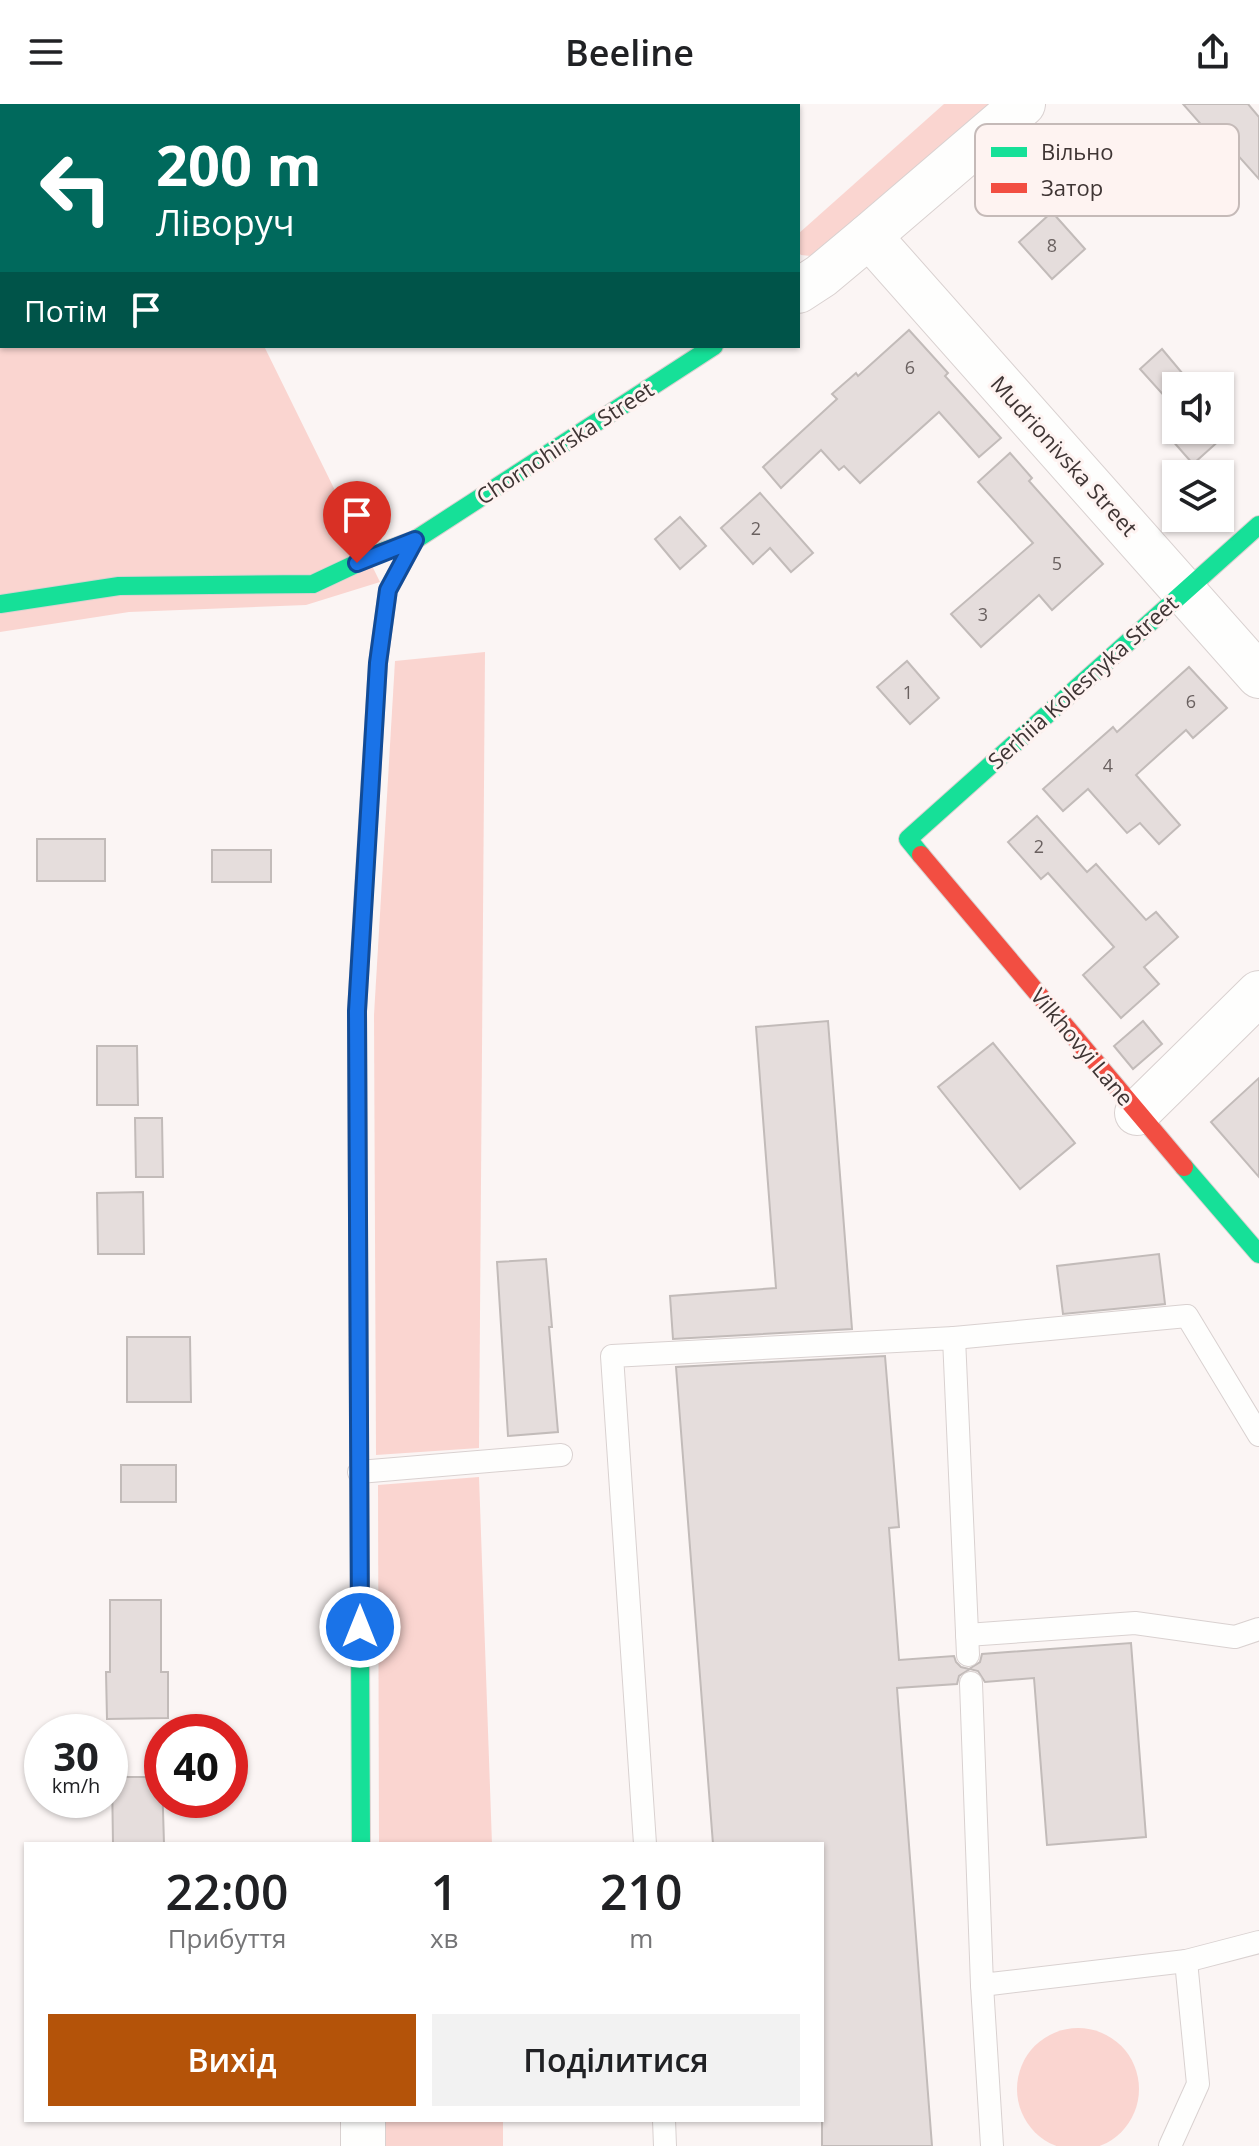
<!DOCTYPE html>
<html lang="uk">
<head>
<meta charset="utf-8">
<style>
  :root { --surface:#fff; --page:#f2f2f2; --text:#202124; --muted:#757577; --accent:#b45309 }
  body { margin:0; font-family:"Open Sans",sans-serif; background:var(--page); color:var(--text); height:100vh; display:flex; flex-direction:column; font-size:30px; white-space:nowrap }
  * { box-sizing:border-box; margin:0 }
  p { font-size:26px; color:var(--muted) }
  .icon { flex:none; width:44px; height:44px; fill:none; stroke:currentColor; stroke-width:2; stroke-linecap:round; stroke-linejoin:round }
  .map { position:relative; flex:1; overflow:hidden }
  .side { position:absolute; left:24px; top:1738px; width:800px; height:280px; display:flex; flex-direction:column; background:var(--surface); border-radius:0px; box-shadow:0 2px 6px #0004 }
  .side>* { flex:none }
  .guide { position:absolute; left:0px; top:0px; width:800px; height:244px; box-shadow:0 2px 6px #0004; background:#00695c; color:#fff; overflow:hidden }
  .fabs { position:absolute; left:1162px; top:268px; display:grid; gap:16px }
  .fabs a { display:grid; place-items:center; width:72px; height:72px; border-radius:0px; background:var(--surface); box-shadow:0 2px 6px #0004; font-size:40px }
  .speed { position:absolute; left:24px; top:1610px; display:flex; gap:16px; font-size:40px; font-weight:700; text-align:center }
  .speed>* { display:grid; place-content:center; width:104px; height:104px; border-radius:50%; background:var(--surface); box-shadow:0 2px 6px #0004; line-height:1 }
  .speed small { font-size:20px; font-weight:400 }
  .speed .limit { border:12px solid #d22; background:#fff; color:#111 }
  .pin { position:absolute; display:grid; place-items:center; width:68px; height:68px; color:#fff; margin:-82px -34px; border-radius:50% 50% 50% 0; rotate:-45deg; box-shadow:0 0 8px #0007 }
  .pin .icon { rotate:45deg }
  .me { position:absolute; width:88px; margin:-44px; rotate:0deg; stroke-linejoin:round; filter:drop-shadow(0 0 6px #0008) }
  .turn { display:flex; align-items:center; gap:28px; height:168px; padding:0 24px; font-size:36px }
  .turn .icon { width:104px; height:104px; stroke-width:2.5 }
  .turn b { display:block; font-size:56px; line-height:68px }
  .then { display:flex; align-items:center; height:76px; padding:0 24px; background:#0003; gap:16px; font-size:30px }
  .eta { display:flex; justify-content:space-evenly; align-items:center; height:136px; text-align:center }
  .eta b { font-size:48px; font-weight:600; line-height:56px }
  .button { display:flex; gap:16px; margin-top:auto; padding:16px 24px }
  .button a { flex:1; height:92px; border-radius:0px; background:var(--accent); color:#fff; font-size:32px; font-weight:600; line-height:92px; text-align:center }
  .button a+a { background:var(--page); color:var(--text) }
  header { display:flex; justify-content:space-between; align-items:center; height:104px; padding:0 24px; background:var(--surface); font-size:36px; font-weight:600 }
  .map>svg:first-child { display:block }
  .green { fill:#fad5d0 }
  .building { fill:#e5dddc; stroke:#c2bbb9; stroke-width:2 }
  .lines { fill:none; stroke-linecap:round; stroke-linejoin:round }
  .lane-casing { stroke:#d9d1d0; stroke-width:24 }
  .street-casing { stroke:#d9d1d0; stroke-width:46 }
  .fast-casing { stroke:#d9d1d0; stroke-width:20 }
  .jam-casing { stroke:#d9d1d0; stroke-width:20 }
  .lane { stroke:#fefefd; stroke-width:22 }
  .street { stroke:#fefefd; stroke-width:44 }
  .fast { stroke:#16e098; stroke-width:18 }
  .jam { stroke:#f24e42; stroke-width:18 }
  .route-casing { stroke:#114b97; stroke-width:20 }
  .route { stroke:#1a73e8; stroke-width:14 }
  .labels { text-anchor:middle; stroke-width:6; stroke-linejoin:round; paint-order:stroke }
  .number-label { font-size:18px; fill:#6a6160 }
  .street-label { font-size:22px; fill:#3f3534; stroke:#fef3f1 }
  .key { fill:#fef3f1; stroke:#c5bab8; stroke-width:2 }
  .key-label { font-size:22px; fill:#3f3534 }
</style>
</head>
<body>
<header><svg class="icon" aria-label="menu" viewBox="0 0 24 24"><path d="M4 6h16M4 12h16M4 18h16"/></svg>Beeline<svg class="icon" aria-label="share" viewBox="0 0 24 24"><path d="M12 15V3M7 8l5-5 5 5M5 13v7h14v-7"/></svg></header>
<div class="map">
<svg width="1259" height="2042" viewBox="0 0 1259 2042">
  <rect width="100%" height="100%" fill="#fbf5f4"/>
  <!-- green -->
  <g class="green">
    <path d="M0,0h330l-2,2h-326v240h262l116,236 -74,23 -177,7 -129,20z"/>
    <path d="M944,0h50l-174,153 -19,-2 -3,-3v-18z"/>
    <path d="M485,548l-6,796 -103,7 -2,-440 21,-354z"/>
    <path d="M479,1373l13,367h-113l-1,-359z"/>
    <circle cx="1078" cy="1985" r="61"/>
    <rect x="380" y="2016" width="123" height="26"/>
  </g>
  <!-- building -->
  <g class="building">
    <path d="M1183,0h65l11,13v62l-33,-37 -6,4z"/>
    <path d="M1052,108l33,37 -33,30 -33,-37z"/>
    <path d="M909,226l39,43 -3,3 56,62 -22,19 -40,-45 -79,71 -16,-17 -5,4 -18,-20 -40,38 -18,-21 74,-68 -5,-5 24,-21 2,3z"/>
    <path d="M1162,245l31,37h-17v23l-36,-40z"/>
    <path d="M1220,313l11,13 -38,34 -29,-33 12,-10v9h44z"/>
    <path d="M1010,349l22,25 -3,3 74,83 -51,46 -13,-15 -58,52 -30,-33 82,-71 -55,-61z"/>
    <path d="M760,389l53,60 -22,19 -21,-24 -17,16 -32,-36z"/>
    <path d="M680,413l26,29 -26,23 -25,-30z"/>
    <path d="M907,557l32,37 -29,26 -33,-37z"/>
    <path d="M1189,563l38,41 -34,30 -7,-8 -50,45 44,50 -21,19 -19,-21 -13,10 -39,-44 -25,22 -20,-22 70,-62 4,5z"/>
    <path d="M1037,712l50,56 9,-8 50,56 10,-8 22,25 -34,30 15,17 -38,34 -38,-43 31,-28 -66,-74 -7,6 -33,-37z"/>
    <rect x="37" y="735" width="68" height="42"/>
    <rect x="212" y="746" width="59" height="32"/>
    <path d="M828,917l24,308 -179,10 -3,-43 106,-8 -20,-261z"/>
    <path d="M1143,917l19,23 -29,25 -19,-23z"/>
    <path d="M993,939l82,100 -55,46 -82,-102z"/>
    <path d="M97,942h40l1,59h-41z"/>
    <path d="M1259,974v99l-48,-55z"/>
    <path d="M135,1014h27l1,59h-27z"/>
    <path d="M143,1088l1,62h-46l-1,-61z"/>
    <path d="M1159,1150l6,50 -102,10 -6,-48z"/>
    <path d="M546,1155l6,68h-3l9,105 -50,4 -11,-174z"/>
    <path d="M127,1233h63l1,65h-64z"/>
    <path d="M885,1252l14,171 -10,1 10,132 55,-4 2,6 5,5 8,2 11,-7 2,-8 149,-11 15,194 -99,8 -13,-167 -49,4 -7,-11 -8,-2 -11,7 -2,8 -60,4 35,458h-110v-302h-109l-37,-477z"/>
    <rect x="121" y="1361" width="55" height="37"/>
    <path d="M110,1496h51v72h7v46l-61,1 -1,-47h4z"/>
    <path d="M112,1673h50l2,67h-51z"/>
  </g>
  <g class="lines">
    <!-- lane casing -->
    <g class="lane-casing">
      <g id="lane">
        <path d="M954,1234l233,-22 72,119"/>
        <path d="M359,1368l202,-17"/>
        <path d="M967,1531l168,-12 100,14 24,-8"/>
        <path d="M971,1579l11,302 204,-24 73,-19"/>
        <path d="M645,1740l-33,-488 342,-18 14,317"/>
        <path d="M982,1881l10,161"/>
        <path d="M664,2016l1,26"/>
        <path d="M1170,2042l28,-62 -12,-123"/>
      </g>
    </g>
    <!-- street casing -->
    <g class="street-casing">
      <g id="street">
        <path d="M869,132l390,440"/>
        <path d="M798,187l23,-15 48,-40 154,-132"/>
        <path d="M1137,1009l122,-120"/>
        <path d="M363,2016v26"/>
      </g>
    </g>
    <!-- fast casing -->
    <g class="fast-casing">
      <g id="fast">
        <path d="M0,500l119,-18 194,-2 66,-31 36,-13 299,-194"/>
        <path d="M921,751l-13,-16 351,-314"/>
        <path d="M1184,1063l75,87"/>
        <path d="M361,1740l-4,-833 7,-122"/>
      </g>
    </g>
    <!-- jam casing -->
    <g class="jam-casing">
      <g id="jam">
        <path d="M921,751l263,312"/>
        <path d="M364,785l14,-226 10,-73 27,-50"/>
      </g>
    </g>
    <!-- lane -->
    <use href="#lane" class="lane"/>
    <!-- street -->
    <use href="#street" class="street"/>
    <!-- fast -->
    <use href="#fast" class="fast"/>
    <!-- jam -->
    <use href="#jam" class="jam"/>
  </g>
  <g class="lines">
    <!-- route casing -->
    <g class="route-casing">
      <path id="route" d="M357,459l58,-23 -27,50 -10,73 -21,348 3,616"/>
    </g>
    <!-- route -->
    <use href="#route" class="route"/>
  </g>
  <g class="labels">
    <!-- number labels -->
    <g class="number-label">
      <text x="1052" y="148">8</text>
      <text x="910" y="270">6</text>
      <text x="756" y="431">2</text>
      <text x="1057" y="466">5</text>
      <text x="983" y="517">3</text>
      <text x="908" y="595">1</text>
      <text x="1191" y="604">6</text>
      <text x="1108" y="668">4</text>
      <text x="1039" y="749">2</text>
    </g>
    <!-- street labels -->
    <g class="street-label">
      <text transform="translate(565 339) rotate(-33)" y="8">Chornohirska Street</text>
      <text transform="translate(1064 352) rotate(48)" y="8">Mudrionivska Street</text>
      <text transform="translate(1083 578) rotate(-42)" y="8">Serhiia Kolesnyka Street</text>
      <text transform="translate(1082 943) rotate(50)" y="8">Vilkhovyi Lane</text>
    </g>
  </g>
  <!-- legend -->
  <rect x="975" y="20" width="264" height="92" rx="12" class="key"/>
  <rect x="991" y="43" width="36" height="10" fill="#16e098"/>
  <rect x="991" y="79" width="36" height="10" fill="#f24e42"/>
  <g class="key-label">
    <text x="1041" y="56">Вільно</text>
    <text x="1041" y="92">Затор</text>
  </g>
</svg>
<div class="fabs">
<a><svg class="icon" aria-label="sound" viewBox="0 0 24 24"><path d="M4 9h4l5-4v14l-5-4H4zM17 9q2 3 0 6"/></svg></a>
<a><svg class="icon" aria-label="layers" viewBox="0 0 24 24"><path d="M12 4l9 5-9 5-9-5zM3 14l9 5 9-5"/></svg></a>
</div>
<div class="speed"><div>30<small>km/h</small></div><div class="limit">40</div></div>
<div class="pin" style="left:357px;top:459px;background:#d93025"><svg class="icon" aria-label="arrive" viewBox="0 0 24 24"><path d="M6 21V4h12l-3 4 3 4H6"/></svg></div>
<svg class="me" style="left:360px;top:1523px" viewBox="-20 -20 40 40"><circle r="17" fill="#1a73e8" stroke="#fff" stroke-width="3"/><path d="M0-11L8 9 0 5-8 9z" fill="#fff"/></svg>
<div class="guide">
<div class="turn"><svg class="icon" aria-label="left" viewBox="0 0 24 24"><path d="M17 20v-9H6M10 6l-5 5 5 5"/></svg><div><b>200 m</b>Ліворуч</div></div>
<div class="then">Потім<svg class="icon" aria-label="arrive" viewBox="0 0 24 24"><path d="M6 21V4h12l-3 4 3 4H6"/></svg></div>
</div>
<section class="side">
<div class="eta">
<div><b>22:00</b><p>Прибуття</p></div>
<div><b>1</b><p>хв</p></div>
<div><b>210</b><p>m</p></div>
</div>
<div class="button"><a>Вихід</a><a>Поділитися</a></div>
</section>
</div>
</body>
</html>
